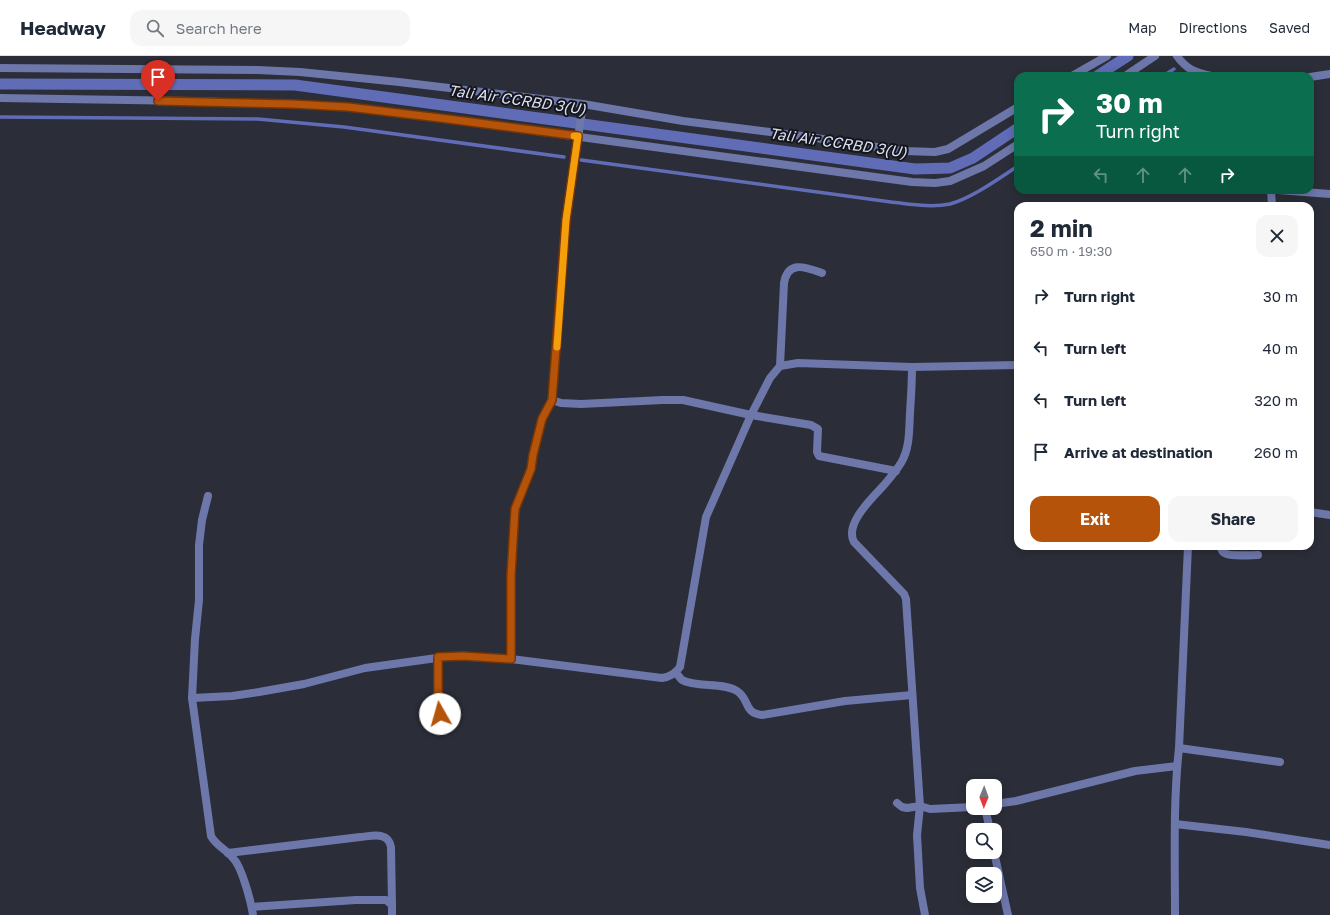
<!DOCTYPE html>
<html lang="en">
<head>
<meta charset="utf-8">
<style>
  :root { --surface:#fff; --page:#f6f6f7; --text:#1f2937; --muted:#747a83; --line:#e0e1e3; --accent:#b45309 }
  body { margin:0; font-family:"Golos Text",sans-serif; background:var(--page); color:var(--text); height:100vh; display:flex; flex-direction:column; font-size:15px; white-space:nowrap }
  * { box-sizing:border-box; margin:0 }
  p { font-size:13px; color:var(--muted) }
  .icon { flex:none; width:22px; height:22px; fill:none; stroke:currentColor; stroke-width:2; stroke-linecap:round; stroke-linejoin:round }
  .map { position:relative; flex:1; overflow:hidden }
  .sheet { position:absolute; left:1014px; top:146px; width:300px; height:348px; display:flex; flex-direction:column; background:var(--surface); border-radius:12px; box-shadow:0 2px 10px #0003 }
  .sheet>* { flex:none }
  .hud { position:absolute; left:1014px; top:16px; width:300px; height:122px; border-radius:12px; box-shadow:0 2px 10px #0003; background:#0b6e4f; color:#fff; overflow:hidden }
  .needle { width:26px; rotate:181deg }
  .tools { position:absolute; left:966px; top:723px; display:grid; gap:8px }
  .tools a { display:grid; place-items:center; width:36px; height:36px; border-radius:8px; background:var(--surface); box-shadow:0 2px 10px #0003; font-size:20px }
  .pin { position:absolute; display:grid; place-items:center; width:34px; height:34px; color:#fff; margin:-41px -17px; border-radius:50% 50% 50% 0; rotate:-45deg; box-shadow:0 0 4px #0007 }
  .pin .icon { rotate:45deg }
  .me { position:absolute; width:44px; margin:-22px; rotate:353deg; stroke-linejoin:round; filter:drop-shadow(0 0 3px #0008) }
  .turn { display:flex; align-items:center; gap:14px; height:84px; padding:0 16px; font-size:18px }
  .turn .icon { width:52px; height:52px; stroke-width:2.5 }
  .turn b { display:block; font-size:28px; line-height:34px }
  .lanes { display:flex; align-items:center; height:38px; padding:0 16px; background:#0003; justify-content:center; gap:20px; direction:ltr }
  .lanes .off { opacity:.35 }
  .round { display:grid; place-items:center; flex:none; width:42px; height:42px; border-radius:12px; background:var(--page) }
  .summary { display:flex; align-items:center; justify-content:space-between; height:68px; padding:0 16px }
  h1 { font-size:24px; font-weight:700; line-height:30px }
  .primary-button { display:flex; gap:8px; margin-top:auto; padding:8px 16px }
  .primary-button a { flex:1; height:46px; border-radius:12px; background:var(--accent); color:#fff; font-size:16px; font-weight:700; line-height:46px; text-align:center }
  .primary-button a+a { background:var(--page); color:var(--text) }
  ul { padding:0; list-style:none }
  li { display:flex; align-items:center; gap:12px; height:52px; padding:0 16px }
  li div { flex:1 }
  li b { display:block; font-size:15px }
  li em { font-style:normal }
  header { display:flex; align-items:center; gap:24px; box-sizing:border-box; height:56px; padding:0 20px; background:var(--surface); border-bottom:1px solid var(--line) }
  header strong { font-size:19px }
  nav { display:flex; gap:22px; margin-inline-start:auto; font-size:14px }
  .search { width:280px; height:36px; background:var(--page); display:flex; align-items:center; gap:10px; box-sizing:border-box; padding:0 14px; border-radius:12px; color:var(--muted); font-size:15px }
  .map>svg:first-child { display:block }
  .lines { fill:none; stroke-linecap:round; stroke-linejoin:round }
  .stream { stroke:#616cb7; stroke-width:3.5 }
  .canal { stroke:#616cb7; stroke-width:11 }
  .service { stroke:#6d77aa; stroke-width:4.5 }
  .minor { stroke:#6d77aa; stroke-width:8 }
  .tertiary { stroke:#6d77aa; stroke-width:8 }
  .route-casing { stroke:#753606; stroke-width:10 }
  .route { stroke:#b45309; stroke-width:7 }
  .slow { stroke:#f59e0b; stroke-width:7 }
  .labels { text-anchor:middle; stroke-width:4; stroke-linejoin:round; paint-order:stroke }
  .water-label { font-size:15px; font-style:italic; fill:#d9def3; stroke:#15161b }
</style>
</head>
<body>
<header>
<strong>Headway</strong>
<div class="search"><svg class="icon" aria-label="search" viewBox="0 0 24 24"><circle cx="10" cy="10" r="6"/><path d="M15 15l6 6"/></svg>Search here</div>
<nav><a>Map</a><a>Directions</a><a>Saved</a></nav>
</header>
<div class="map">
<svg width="1330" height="859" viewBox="0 0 1330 859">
  <rect width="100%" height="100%" fill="#2b2d38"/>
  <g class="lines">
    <!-- stream -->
    <g class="stream">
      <path d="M1163,20l11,-7"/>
      <path d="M0,61l258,2 86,8 220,30"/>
      <path d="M581,104l310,42c19,2 40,6 59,2 22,-6 48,-25 68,-38"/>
    </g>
    <!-- canal -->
    <g class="canal">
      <path d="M1097,20l31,-20"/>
      <path d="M0,28l295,1 620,84 35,-1 23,-10 45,-30"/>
    </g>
    <!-- service -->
    <path class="service" d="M438,601l1,48 5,18"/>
    <!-- minor -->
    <g class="minor">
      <path d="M1177,0c10,14 18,16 34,20"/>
      <path d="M0,12l258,2 42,2 99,10 184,22 100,17 119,15 102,15 31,1 13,-3 70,-42"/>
      <path d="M1072,20l35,-20"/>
      <path d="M1125,20l30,-20"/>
      <path d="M1310,21l20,-3"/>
      <path d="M0,42l190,3 102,3 56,3 92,11 472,64 23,1 15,-2 34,-15 34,-22"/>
      <path d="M583,48l-17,116 -14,180 9,3 20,1 82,-4h20l68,15 60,10 7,4 -1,23 2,4 77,15"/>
      <path d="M1271,134l1,16"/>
      <path d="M1278,134l52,4"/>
      <path d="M780,310l4,-83c4,-23 21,-16 38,-10"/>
      <path d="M912,311c0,15 -1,30 -2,46 -1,17 0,35 -9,50 -5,8 -11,15 -17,22 -11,12 -40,39 -30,57l50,52 2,5 14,207 -3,29 3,53 5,27"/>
      <path d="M208,440l-6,24 -3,25v55l-4,39 -3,59 19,138c5,10 15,13 22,22 9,9 18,44 20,57"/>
      <path d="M1310,456l20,3"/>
      <path d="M1221,490c0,3 0,4 2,6 4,5 28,3 35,3"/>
      <path d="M511,603v-84l4,-66 16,-40 2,-14 9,-36 10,-19"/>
      <path d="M676,617c2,2 4,5 6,7 14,8 41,2 55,11 13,8 6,22 25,24l83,-14 67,-6"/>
      <path d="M192,642l40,-2 27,-4 45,-8 61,-16 86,-12 60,3 151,19c8,-1 13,-4 18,-11l26,-150 45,-102 19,-37 10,-12 18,-3 114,4 106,-2"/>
      <path d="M1179,692l101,14"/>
      <path d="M897,747l5,4 5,1 13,-2 10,3 43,-2"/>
      <path d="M995,748l21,-3 119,-30 42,-5"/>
      <path d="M985,752l5,22"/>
      <path d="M1175,768l71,8 84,13"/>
      <path d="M994,796l14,63"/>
      <path d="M228,797l132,-16c12,-1 28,-6 31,10l1,58"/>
      <path d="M252,851l104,-7h30l6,5v10"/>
    </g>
    <!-- tertiary -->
    <path class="tertiary" d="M1175,859c0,-55 -2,-112 4,-167l9,-202"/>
  </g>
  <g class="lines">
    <!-- route casing -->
    <g class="route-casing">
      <path id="route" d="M158,45l134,3 56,3 92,11 138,18 -12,84 -14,180 -10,19 -9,36 -2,14 -16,40 -4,66v84l-49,-3 -24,1v38l2,19"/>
    </g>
    <!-- route -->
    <use href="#route" class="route"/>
    <!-- slow -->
    <path class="slow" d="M557,291l9,-127 12,-84h-4"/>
  </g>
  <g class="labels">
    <!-- water labels -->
    <g class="water-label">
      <text transform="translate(517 44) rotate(8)" y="5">Tali Air CCRBD 3(U)</text>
      <text transform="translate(838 87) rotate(8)" y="5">Tali Air CCRBD 3(U)</text>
    </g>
  </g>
</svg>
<div class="tools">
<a><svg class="needle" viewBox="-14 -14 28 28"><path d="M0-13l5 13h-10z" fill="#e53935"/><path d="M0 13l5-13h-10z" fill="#747a83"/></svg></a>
<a><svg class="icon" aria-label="search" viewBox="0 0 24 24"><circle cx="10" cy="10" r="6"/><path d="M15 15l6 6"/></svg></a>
<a><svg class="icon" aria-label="layers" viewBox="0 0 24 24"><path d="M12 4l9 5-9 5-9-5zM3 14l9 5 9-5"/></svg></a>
</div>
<div class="pin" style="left:158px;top:45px;background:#d93025"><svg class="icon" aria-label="arrive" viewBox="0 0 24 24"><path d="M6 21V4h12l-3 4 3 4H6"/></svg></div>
<svg class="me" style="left:440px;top:658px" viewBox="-20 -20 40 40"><circle r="19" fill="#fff"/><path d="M0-13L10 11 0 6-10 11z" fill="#b45309"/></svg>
<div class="hud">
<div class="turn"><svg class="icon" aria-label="right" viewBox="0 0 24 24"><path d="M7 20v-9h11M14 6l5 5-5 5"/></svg><div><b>30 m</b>Turn right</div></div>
<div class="lanes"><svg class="icon off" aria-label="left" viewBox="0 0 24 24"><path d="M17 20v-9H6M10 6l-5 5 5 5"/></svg><svg class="icon off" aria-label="ahead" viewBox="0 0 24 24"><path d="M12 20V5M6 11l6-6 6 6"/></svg><svg class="icon off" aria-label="ahead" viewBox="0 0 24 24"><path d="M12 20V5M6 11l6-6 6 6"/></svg><svg class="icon" aria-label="right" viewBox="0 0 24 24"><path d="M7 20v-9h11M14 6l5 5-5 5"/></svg></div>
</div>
<section class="sheet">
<div class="summary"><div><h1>2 min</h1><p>650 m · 19:30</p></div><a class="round"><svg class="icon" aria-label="close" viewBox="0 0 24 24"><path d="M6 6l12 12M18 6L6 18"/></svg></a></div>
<ul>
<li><svg class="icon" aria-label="right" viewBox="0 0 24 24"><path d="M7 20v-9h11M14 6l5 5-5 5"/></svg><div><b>Turn right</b></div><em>30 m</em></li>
<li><svg class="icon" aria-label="left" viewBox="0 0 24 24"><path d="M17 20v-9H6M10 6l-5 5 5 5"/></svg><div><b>Turn left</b></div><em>40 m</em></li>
<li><svg class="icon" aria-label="left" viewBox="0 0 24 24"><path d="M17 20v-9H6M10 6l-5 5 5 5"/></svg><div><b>Turn left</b></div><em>320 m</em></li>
<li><svg class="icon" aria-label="arrive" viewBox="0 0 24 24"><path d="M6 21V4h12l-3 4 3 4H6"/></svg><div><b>Arrive at destination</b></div><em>260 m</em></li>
</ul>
<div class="primary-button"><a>Exit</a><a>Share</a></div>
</section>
</div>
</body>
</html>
